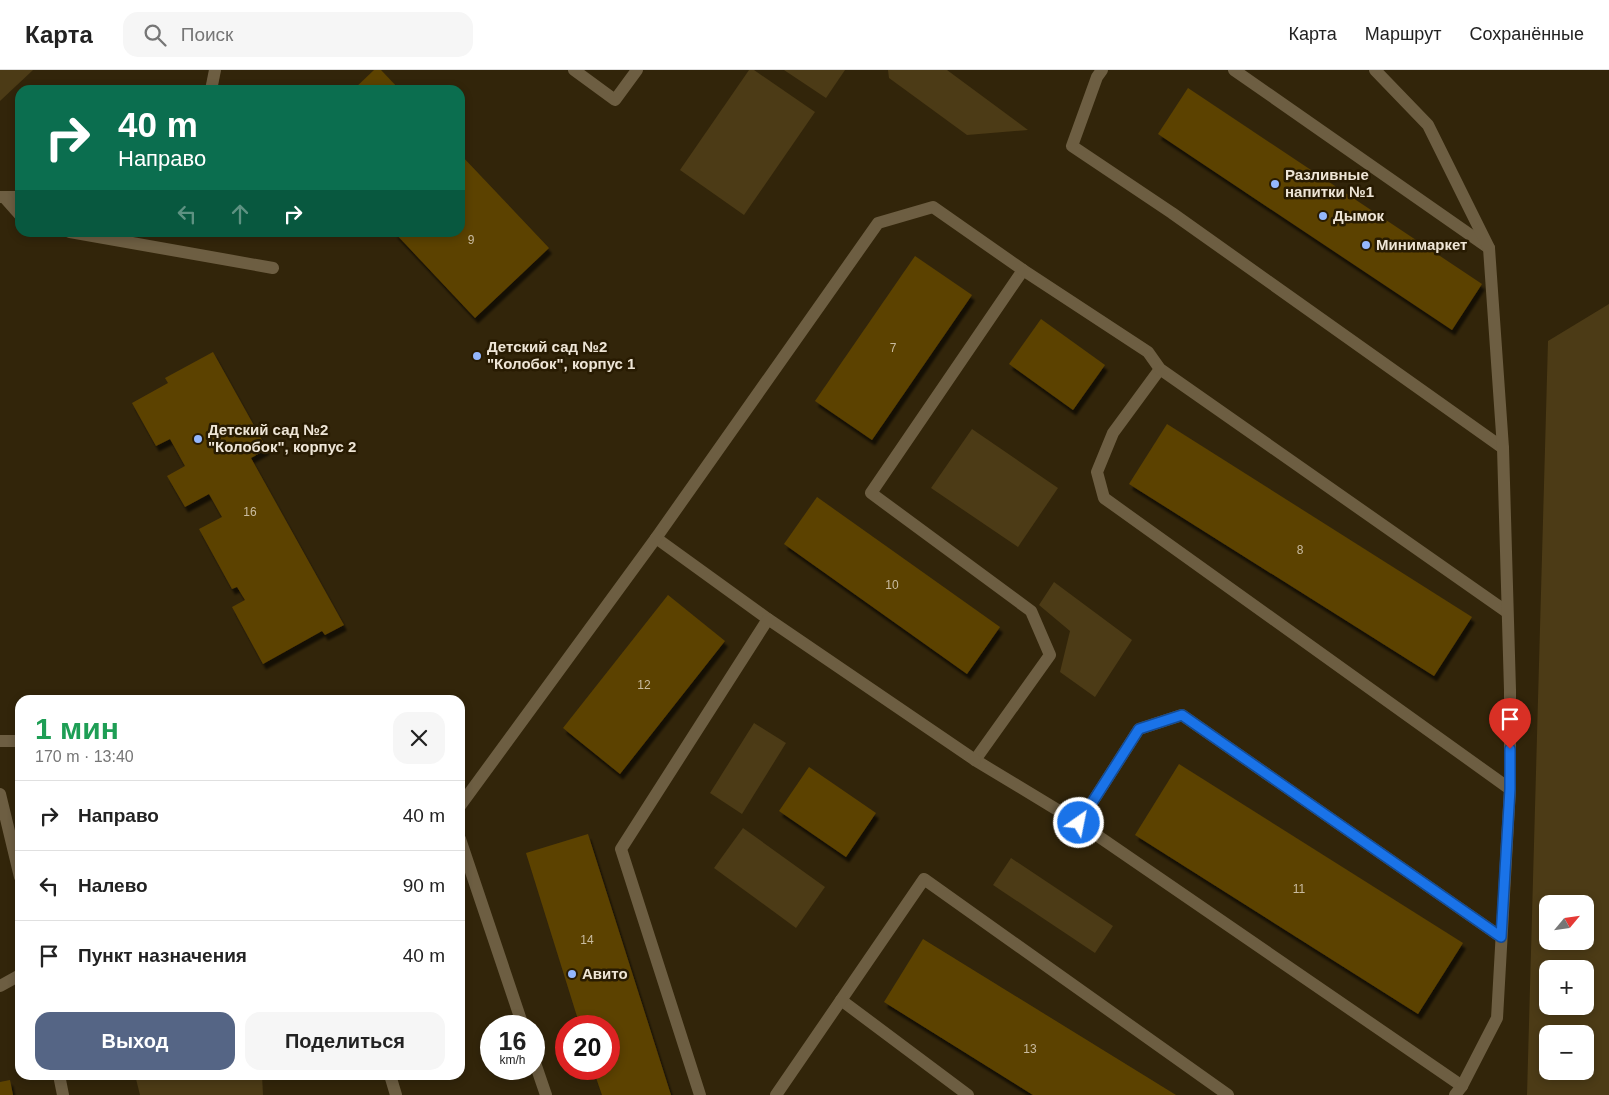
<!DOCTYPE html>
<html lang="ru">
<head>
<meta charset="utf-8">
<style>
  :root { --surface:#fff; --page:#f6f6f6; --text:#222; --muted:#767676; --line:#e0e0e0; --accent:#556585 }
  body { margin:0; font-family:Helvetica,sans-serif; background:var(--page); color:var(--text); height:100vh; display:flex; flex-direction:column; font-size:19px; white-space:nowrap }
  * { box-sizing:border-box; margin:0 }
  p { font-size:16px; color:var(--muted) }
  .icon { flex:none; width:28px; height:28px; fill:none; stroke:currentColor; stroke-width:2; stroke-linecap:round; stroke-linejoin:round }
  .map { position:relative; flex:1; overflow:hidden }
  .drawer { position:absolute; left:15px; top:625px; width:450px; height:385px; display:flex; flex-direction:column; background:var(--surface); border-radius:15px; box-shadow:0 2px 8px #0003 }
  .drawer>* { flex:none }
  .guide { position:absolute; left:15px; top:15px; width:450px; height:152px; border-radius:15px; box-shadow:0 2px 8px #0003; background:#0b6e4f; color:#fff; overflow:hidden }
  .needle { width:32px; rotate:61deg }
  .controls { position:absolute; left:1539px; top:825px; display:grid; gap:10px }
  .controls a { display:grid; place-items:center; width:55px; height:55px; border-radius:10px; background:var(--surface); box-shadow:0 2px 8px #0003; font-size:25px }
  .speed { position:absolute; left:480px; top:945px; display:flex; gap:10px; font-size:25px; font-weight:700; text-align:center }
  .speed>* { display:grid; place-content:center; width:65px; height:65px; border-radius:50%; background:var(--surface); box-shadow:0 2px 8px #0003; line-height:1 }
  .speed small { font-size:12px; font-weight:400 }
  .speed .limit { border:8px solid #d22; background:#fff; color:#111 }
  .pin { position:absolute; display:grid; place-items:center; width:42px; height:42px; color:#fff; margin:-51px -21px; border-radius:50% 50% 50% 0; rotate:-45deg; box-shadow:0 0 5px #0007 }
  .pin .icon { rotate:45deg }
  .me { position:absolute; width:55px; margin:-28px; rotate:33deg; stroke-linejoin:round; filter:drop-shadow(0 0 4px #0008) }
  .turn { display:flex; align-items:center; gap:18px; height:105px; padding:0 20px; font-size:22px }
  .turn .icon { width:65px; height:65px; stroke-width:2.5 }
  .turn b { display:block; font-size:35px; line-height:42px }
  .lanes { display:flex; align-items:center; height:48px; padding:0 20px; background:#0003; justify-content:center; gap:25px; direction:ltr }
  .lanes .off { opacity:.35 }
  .round { display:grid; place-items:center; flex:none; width:52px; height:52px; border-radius:15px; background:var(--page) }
  .headline { display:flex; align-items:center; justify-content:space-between; height:85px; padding:0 20px }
  h1 { font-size:30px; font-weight:700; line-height:38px; color:#1e9e55 }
  .cta { display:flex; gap:10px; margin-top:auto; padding:10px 20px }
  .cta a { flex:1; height:58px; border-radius:15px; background:var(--accent); color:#fff; font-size:20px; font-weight:700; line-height:58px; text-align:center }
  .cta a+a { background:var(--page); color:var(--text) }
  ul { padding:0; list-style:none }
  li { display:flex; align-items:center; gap:15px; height:70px; padding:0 20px; border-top:1px solid var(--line) }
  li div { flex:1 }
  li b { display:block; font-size:19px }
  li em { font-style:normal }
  header { display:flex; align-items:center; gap:30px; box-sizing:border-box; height:70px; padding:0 25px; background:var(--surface); border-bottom:1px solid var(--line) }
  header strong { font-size:24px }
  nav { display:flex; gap:28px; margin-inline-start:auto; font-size:18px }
  .search { width:350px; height:45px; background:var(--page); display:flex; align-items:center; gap:12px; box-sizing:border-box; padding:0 18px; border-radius:15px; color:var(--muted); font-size:19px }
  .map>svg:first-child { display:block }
  .green { fill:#4c3b16; fill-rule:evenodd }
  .building { fill:#5c4201; filter:url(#shadow) }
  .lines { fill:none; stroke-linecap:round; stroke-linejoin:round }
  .service { stroke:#6d5e42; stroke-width:12 }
  .minor { stroke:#6d5e42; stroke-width:12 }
  .route-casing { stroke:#114b97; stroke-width:12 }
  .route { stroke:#1a73e8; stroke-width:9 }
  .poi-dot { fill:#94b7fd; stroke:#281b02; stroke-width:2 }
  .labels { text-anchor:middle; stroke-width:5; stroke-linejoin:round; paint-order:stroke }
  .number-label { font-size:12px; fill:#cabca1 }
  .poi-label { font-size:15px; font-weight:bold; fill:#eee5d6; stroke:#281b02; text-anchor:start }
</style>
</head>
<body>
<header>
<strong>Карта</strong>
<div class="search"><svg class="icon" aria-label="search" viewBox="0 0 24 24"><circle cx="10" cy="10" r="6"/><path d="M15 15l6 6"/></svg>Поиск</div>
<nav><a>Карта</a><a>Маршрут</a><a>Сохранённые</a></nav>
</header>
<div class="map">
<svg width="1609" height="1025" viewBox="0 0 1609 1025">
  <defs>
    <filter id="shadow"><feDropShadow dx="3" dy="5.5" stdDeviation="1" flood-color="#0009"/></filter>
  </defs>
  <rect width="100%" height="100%" fill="#32250a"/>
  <!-- green -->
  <g class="green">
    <path d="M0,0h33l-33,31z"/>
    <path d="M749,0h5l61,42 -71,103 -64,-45z"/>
    <path d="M784,0h61l-19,28z"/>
    <path d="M888,0h59l81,60 -61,5 -78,-57z"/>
    <path d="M1609,234v791h-82l21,-754zM1548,834h37v37h-37zM1548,899h37v37h-37zM1548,964h37v37h-37z"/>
    <path d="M972,359l86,59 -40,59 -87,-59z"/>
    <path d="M1054,512l78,58 -37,57 -35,-25 10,-41 -31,-26z"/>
    <path d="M754,653l32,20 -44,71 -32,-21z"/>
    <path d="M743,758l82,59 -29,41 -82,-60z"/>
    <path d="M1011,788l102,68 -18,27 -102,-68z"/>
    <path d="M135,1005h127l1,20h-123z"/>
  </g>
  <!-- building -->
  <g class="building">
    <path d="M374,0h7l19,20h-47z"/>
    <path d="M1188,18l294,196 -30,46 -294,-196z"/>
    <path d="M460,84l89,94 -74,70 -81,-86h66z"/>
    <path d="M915,186l57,39 -100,145 -57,-39z"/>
    <path d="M1041,249l64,46 -32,45 -64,-46z"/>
    <path d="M213,282l54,97 -16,9 93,167 -19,10 -3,-4 -59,33 -31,-57 13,-7 -8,-13 -5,2 -33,-60 23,-12 -13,-23 -24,13 -18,-31 18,-10 -15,-27 -14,7 -24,-43 36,-20 -3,-5z"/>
    <path d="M1167,354l305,193 -38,59 -305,-192z"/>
    <path d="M817,427l183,130 -33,47 -183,-130z"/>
    <path d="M668,525l57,46 -105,133 -57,-46z"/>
    <path d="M1179,694l284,179 -45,71 -283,-179z"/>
    <path d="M809,697l67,46 -30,44 -67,-46z"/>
    <path d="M588,764l83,261h-69l-9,-26h16v-43h-29l-54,-173z"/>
    <path d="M923,869l253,156h-143l-149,-93z"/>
    <path d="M10,1010l3,15h-13v-13z"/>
  </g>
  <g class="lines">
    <!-- service -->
    <g class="service">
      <path d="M574,0l41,30 22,-30"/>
      <path d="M1102,0l-5,7 -25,69 100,67 331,235"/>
      <path d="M1234,0l255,178"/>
      <path d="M211,20l4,-20"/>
      <path d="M0,127h20"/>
      <path d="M4,127l16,18"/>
      <path d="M70,162l203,36"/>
      <path d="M1023,200l-152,223 160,118 19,44 -75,105 104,63 383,263"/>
      <path d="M1160,299l-47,64 -16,39 7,26 406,291"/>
      <path d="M656,468l112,81"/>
      <path d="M0,671h20"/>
      <path d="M0,724l20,83"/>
      <path d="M460,736l196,-268 222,-315 55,-16 90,63 125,82 12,17 347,243"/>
      <path d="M1079,753l60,-94 43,-14 319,222"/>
      <path d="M460,769l63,187"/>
      <path d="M0,916l20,-11"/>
      <path d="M841,930l127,95"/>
      <path d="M534,990l12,35"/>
      <path d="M59,1005l4,20"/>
      <path d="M390,1005l6,20"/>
      <path d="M700,1025l-79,-246 147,-230 207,141"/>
      <path d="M776,1025l148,-216 304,216"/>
    </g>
    <!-- minor -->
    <path class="minor" d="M1375,0l53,55 61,123 14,200 7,242v99l-13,229 -35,68 -7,9"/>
  </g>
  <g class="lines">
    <!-- route casing -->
    <g class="route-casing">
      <path id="route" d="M1079,753l60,-94 43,-14 319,222 9,-148v-40"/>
    </g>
    <!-- route -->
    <use href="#route" class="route"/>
  </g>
  <!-- markers -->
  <g class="poi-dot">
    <circle cx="1275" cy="114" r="5"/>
    <circle cx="1323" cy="146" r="5"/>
    <circle cx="1366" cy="175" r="5"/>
    <circle cx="477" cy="286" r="5"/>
    <circle cx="198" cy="369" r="5"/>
    <circle cx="572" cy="904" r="5"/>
  </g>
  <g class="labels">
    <!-- number labels -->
    <g class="number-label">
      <text x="471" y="174">9</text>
      <text x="893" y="282">7</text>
      <text x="250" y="446">16</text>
      <text x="1300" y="484">8</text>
      <text x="892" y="519">10</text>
      <text x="644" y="619">12</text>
      <text x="1299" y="823">11</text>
      <text x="587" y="874">14</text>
      <text x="1030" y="983">13</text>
    </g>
    <!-- poi labels -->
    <g class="poi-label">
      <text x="1285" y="110">Разливные<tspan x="1285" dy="17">напитки №1</tspan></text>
      <text x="1333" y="151">Дымок</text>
      <text x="1376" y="180">Минимаркет</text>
      <text x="487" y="282">Детский сад №2<tspan x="487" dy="17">"Колобок", корпус 1</tspan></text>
      <text x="208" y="365">Детский сад №2<tspan x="208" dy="17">"Колобок", корпус 2</tspan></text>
      <text x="582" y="909">Авито</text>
    </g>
  </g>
</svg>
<div class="controls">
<a><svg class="needle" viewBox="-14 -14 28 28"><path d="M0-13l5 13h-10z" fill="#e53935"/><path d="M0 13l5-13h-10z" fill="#767676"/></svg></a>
<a>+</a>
<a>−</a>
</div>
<div class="speed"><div>16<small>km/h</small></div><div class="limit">20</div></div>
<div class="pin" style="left:1510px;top:679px;background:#d93025"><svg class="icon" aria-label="arrive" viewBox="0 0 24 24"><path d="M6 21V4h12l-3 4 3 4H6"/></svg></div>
<svg class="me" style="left:1079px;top:753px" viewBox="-20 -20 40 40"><circle r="17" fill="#1a73e8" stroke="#fff" stroke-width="3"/><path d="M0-11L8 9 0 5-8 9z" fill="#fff"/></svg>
<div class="guide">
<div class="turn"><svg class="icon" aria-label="right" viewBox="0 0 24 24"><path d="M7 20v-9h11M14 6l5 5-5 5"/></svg><div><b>40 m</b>Направо</div></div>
<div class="lanes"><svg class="icon off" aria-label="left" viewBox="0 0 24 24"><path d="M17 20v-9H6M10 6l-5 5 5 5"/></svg><svg class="icon off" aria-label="ahead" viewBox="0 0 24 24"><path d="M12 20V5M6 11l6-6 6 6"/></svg><svg class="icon" aria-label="right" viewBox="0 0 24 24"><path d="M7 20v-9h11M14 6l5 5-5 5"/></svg></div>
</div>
<section class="drawer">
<div class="headline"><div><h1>1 мин</h1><p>170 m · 13:40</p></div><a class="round"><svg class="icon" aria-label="close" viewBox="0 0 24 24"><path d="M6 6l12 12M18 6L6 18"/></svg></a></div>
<ul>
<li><svg class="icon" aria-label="right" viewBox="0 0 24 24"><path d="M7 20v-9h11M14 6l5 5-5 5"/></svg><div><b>Направо</b></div><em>40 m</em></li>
<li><svg class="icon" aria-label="left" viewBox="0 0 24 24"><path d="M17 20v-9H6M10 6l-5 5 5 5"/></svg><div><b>Налево</b></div><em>90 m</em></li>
<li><svg class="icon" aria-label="arrive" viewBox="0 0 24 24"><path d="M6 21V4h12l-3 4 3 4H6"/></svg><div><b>Пункт назначения</b></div><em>40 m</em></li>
</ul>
<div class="cta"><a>Выход</a><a>Поделиться</a></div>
</section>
</div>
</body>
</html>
